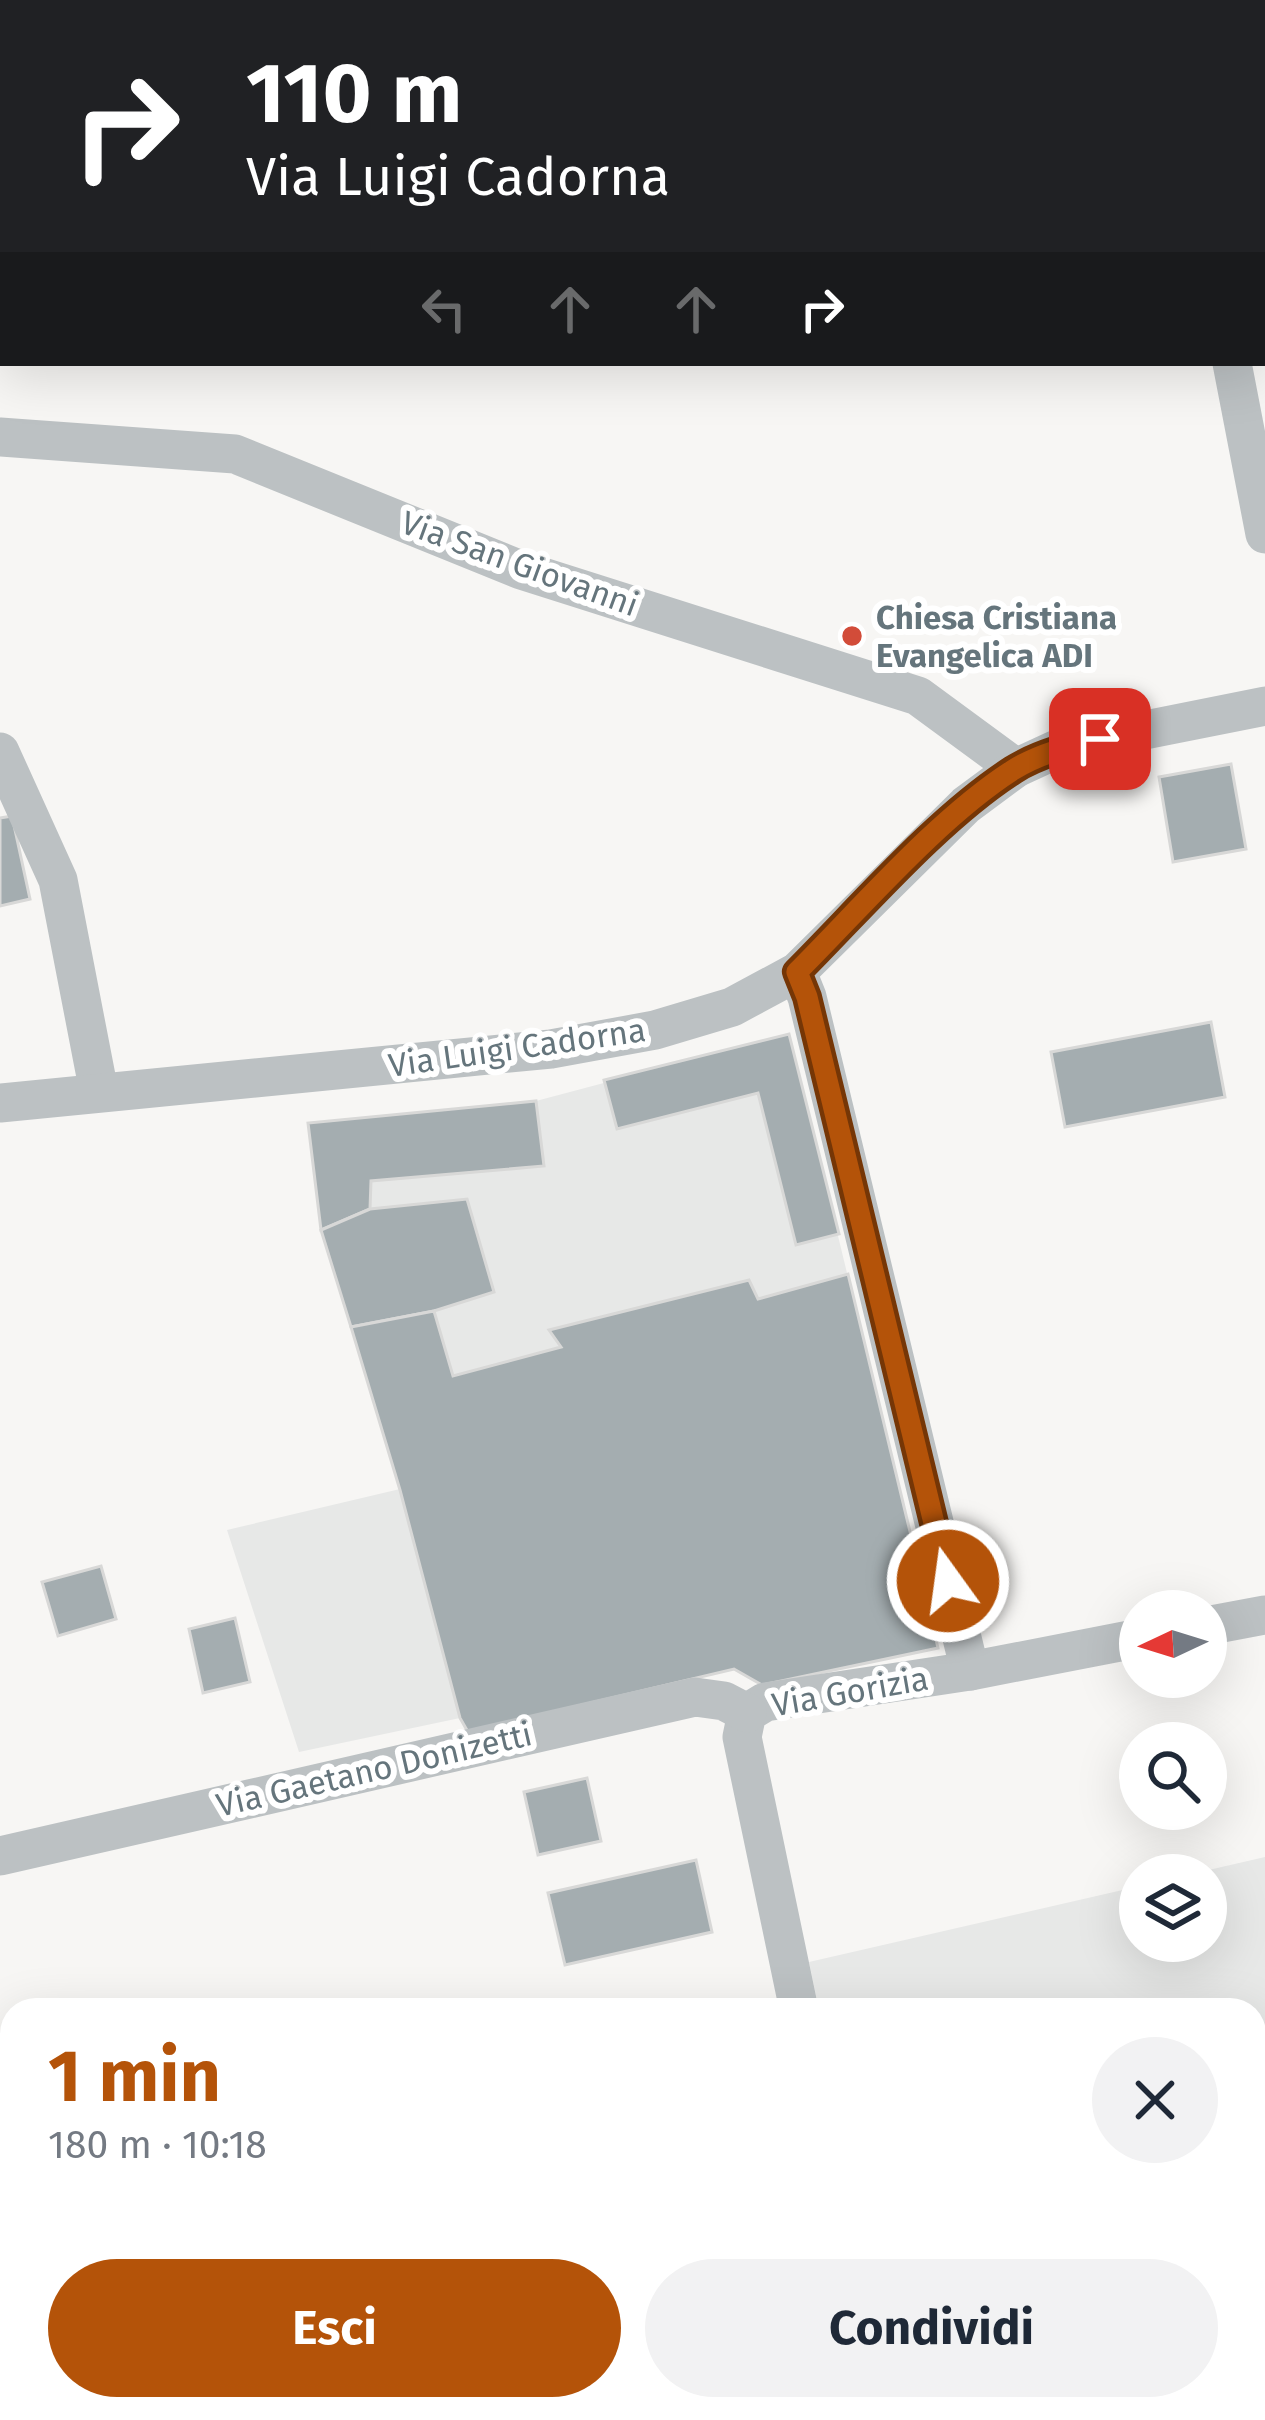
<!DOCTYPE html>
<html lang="it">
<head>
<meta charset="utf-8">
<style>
  :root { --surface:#fff; --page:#f2f2f3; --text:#1f2937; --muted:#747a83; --accent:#b45309 }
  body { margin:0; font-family:"Fira Sans",sans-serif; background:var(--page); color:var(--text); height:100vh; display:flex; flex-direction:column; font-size:45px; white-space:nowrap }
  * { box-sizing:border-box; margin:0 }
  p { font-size:39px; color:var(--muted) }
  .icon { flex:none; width:66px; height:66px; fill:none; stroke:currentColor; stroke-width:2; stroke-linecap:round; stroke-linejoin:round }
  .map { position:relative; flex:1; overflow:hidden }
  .sheet { position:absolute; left:0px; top:1998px; width:1266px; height:423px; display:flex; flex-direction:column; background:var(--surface); border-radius:36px 36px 0 0; box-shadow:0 12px 48px #0002 }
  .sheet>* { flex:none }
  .hud { position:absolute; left:0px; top:0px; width:1266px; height:366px; box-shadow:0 12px 48px #0002; background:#202124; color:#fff; overflow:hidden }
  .needle { width:78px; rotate:266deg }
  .tools { position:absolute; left:1119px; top:1590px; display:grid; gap:24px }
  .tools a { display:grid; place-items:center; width:108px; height:108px; border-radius:50%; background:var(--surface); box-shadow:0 12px 48px #0002; font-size:60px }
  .pin { position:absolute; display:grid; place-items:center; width:102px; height:102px; color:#fff; margin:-51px; border-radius:24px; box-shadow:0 6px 18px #0006 }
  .me { position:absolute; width:132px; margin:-66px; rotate:346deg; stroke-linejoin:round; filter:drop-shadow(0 0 9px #0008) }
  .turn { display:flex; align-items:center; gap:42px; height:252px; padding:0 48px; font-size:54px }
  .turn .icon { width:156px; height:156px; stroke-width:2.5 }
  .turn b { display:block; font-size:84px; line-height:102px }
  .lanes { display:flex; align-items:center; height:114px; padding:0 48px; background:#0003; justify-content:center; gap:60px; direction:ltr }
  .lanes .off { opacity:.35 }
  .round { display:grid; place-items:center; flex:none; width:126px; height:126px; border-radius:63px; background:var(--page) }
  .summary { display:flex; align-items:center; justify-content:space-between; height:204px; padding:0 48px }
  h1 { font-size:72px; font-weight:700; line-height:90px; color:var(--accent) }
  .cta { display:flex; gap:24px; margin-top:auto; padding:24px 48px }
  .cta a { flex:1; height:138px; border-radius:72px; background:var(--accent); color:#fff; font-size:48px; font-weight:700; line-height:138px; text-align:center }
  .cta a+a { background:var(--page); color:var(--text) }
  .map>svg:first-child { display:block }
  .built { fill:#e7e8e7 }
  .green { fill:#d7dbd4 }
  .building { fill:#a4adb0; stroke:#d8d8d7; stroke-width:3 }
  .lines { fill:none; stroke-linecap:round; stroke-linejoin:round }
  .secondary-casing { stroke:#aeb5b8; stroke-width:63 }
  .street { stroke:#bcc1c3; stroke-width:39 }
  .secondary { stroke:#fff; stroke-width:57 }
  .route-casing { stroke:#753606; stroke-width:30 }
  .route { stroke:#b45309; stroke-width:21 }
  .poi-dot { fill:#d24c39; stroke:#fff; stroke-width:4.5 }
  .labels { text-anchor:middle; stroke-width:12; stroke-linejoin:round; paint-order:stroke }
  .street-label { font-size:33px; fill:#65757c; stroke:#fff }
  .poi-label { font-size:33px; font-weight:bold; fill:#65757c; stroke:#fff; text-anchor:start }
</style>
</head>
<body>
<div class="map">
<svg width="1265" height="2420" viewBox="0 0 1265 2420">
  <rect width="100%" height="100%" fill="#f7f6f4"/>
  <!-- built -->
  <g class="built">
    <path d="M789,1034l149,614 -176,37 -28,-16 -266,63 -8,-14 -161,34 -72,-222 173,-41 -79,-259 -13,-107 228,-22z"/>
    <path d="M1265,1857v259l-11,2v-108h-435l-10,-48 331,-76v55h66v-66h-19z"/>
  </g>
  <!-- green -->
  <path class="green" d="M0,0h1265v39l-2,-36h-1260l-3,138z"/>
  <!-- building -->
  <g class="building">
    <path d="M1231,764l15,85 -73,13 -14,-85z"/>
    <path d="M12,816l18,83 -30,7v-88z"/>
    <path d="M1211,1022l14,75 -160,30 -14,-75z"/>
    <path d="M789,1034l50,200 -43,11 -38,-152 -141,36 -13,-49z"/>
    <path d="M536,1101l8,65 -173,15 -1,28 -49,21 -13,-107z"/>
    <path d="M467,1199l27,93 -60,19 -83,16 -30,-97 49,-21z"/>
    <path d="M848,1274l90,374 -176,37 -28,-16 -266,63 -8,-14 -60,-228 -49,-163 83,-16 19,65 108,-29 -12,-17 200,-50 9,19z"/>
    <path d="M101,1566l15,53 -58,17 -16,-54z"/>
    <path d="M235,1618l15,64 -47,11 -14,-64z"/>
    <path d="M587,1778l14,63 -63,14 -14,-63z"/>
    <path d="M696,1860l16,72 -147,33 -17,-72z"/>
    <path d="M1265,2284v64l-11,2v-63z"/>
  </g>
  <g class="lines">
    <!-- secondary casing -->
    <g class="secondary-casing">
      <path id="secondary" d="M1233,2420l32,-8"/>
    </g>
    <!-- street -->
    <g class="street">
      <path d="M1232,363l33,171"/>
      <path d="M0,437l235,17 286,116 397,126 98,72"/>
      <path d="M0,752l58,128 41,212"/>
      <path d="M797,972l10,25 163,674 -205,31 -18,11 -5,24 57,273"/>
      <path d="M0,1103l551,-54 104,-19 77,-23 65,-35 169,-167 50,-37 39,-18 45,-11 165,-33"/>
      <path d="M1206,1626l59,-11"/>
      <path d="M970,1671l170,-33"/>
      <path d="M0,1856l695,-159 29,4 23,12"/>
      <path d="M883,2409l2,11"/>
    </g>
    <!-- secondary -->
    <use href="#secondary" class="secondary"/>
  </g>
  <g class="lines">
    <!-- route casing -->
    <g class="route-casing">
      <path id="route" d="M948,1581l-141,-584 -10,-25c64,-64 141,-154 216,-202 27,-17 58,-24 87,-31"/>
    </g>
    <!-- route -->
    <use href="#route" class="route"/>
  </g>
  <!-- markers -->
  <circle class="poi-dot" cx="852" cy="636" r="12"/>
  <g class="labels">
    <!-- street labels -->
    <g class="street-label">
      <text transform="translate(520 563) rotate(20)" y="12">Via San Giovanni</text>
      <text transform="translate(517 1047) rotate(-8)" y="12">Via Luigi Cadorna</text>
      <text transform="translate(850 1691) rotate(-10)" y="12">Via Gorizia</text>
      <text transform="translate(374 1769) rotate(-13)" y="12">Via Gaetano Donizetti</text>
    </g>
    <!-- poi labels -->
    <g class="poi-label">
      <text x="876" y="629">Chiesa Cristiana<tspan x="876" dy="38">Evangelica ADI</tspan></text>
    </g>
  </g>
</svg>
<div class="tools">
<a><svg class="needle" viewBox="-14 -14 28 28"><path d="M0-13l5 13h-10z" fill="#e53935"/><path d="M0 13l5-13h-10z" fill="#747a83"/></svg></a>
<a><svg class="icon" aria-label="search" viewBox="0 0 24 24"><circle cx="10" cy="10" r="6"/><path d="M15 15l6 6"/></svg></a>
<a><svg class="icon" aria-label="layers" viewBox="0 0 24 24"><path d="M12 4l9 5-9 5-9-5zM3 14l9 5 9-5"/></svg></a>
</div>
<div class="pin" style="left:1100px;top:739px;background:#d93025"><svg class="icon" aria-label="arrive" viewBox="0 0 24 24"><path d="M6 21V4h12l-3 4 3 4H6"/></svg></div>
<svg class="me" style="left:948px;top:1581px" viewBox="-20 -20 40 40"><circle r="17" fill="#b45309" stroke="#fff" stroke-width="3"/><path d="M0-11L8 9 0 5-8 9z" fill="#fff"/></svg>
<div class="hud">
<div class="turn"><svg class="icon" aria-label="right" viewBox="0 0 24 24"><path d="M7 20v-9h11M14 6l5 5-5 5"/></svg><div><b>110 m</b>Via Luigi Cadorna</div></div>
<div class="lanes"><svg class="icon off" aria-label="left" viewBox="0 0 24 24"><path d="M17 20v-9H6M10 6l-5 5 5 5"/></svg><svg class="icon off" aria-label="ahead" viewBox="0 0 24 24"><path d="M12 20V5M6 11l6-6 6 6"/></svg><svg class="icon off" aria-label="ahead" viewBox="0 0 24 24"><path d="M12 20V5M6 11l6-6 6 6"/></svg><svg class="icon" aria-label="right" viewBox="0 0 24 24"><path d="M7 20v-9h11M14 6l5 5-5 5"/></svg></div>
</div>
<section class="sheet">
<div class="summary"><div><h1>1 min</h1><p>180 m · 10:18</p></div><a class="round"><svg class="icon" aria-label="close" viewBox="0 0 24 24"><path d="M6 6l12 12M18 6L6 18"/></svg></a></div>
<div class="cta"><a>Esci</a><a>Condividi</a></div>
</section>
</div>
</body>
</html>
